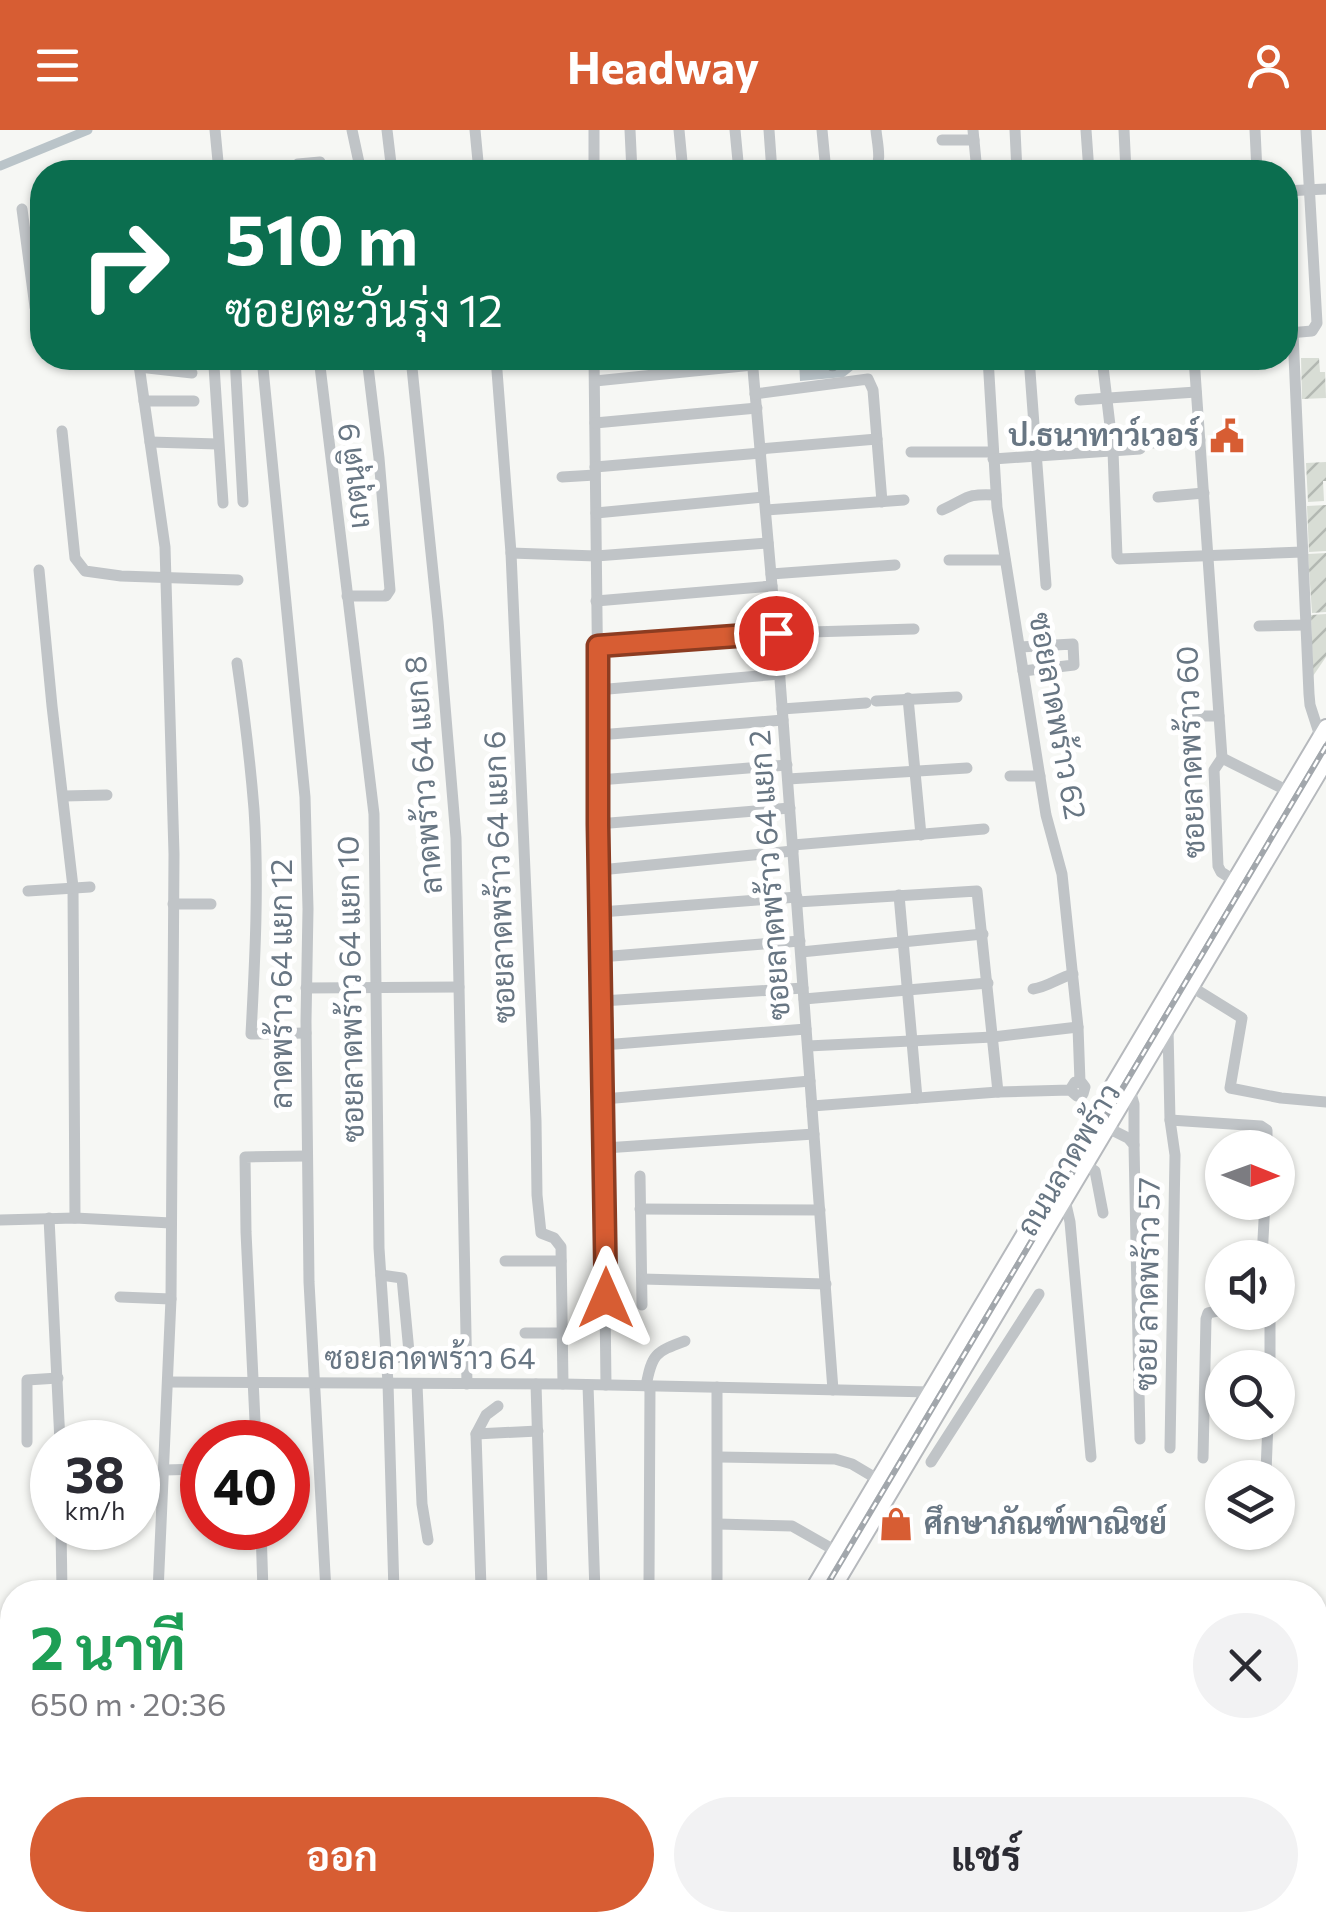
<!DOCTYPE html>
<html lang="th">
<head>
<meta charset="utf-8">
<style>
  :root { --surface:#fff; --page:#f2f2f3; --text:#2b2b33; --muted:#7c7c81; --accent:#d75d33 }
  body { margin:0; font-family:Commissioner,Sarabun,sans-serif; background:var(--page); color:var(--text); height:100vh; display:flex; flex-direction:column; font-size:38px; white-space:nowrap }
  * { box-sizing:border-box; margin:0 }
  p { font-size:32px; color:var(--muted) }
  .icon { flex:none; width:55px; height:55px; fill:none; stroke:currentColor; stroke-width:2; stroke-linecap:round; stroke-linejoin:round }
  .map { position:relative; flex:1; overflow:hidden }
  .sheet { position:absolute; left:0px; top:1450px; width:1328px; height:352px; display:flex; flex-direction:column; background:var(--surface); border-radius:40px 40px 0 0; box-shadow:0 2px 8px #0004 }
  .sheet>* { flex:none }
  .hud { position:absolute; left:30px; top:30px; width:1268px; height:210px; border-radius:40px; box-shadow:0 2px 8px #0004; background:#0b6e4f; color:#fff; overflow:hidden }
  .needle { width:65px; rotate:91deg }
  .tools { position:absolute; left:1205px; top:1000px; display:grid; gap:20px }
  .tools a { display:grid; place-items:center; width:90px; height:90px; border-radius:50%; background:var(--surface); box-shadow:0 2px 8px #0004; font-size:50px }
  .speed { position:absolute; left:30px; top:1290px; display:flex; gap:20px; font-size:50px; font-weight:700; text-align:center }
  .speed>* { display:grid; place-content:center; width:130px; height:130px; border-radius:50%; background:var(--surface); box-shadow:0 2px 8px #0004; line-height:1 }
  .speed small { font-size:25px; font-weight:400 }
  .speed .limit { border:15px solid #d22; background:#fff; color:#111 }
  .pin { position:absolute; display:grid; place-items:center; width:85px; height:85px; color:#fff; margin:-42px; border:5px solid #fff; border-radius:50%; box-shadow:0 2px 10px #0007 }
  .me { position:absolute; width:110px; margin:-55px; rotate:0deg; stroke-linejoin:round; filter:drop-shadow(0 0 8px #0008) }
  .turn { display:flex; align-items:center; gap:35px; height:210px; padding:0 30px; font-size:45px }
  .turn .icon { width:130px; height:130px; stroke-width:2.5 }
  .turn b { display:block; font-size:70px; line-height:85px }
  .round { display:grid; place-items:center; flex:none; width:105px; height:105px; border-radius:52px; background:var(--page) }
  .overview { display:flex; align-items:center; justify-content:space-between; height:170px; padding:0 30px }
  h1 { font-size:60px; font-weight:700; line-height:75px; color:#1e9e55 }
  .cta { display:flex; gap:20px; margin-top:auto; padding:20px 30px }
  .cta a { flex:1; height:115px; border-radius:60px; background:var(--accent); color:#fff; font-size:40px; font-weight:700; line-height:115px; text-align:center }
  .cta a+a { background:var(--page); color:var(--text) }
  header { display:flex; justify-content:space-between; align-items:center; height:130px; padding:0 30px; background:var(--accent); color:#fff; font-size:45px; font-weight:700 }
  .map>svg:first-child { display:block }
  .garden { fill:url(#garden-furrows) }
  .water { fill:url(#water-ripples) }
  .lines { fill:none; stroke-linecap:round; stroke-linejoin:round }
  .canal { stroke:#bac4c9; stroke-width:9 }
  .major-casing { stroke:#b6b9bd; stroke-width:18 }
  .minor { stroke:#c0c4c7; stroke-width:11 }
  .major { stroke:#fff; stroke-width:14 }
  .rail-casing { stroke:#a2a7ac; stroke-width:6 }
  .rail { stroke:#fff; stroke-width:2.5; stroke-dasharray:8; stroke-linecap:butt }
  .route-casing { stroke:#8c3c21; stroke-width:25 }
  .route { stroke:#d75d33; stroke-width:18 }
  .labels { text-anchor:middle; stroke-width:10; stroke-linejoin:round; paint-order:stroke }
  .poi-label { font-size:30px; font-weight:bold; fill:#687683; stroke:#fff; text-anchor:end }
  .street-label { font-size:30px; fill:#687683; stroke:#fff }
</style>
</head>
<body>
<header><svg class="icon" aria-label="menu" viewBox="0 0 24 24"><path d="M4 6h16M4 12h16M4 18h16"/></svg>Headway<svg class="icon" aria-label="person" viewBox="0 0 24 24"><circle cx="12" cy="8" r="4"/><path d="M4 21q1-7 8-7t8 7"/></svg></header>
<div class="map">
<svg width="1326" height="1801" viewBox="0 0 1326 1801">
  <defs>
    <pattern id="garden-furrows" width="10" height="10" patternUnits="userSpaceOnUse" patternTransform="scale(2.5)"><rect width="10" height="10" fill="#d8ddd5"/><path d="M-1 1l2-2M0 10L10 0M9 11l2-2" fill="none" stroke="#b3b8b2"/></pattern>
    <pattern id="water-ripples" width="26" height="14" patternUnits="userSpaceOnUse" patternTransform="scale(2.5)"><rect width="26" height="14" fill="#bac4c9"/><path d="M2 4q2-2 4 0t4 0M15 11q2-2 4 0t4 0" fill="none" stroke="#9ba4a9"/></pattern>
  </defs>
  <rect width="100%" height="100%" fill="#f6f7f4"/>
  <!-- garden -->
  <g class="garden">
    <path d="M1301,228h18l1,14h5l1,26 -24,1z"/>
    <path d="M1326,332v19h-3l1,20 -16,1 -2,-39z"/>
    <path d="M1326,375v46l-17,1 -2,-46z"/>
    <path d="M1326,423v59l-14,1 -4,-59z"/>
    <path d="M1326,484v43l-13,19 -2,-61z"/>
  </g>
  <!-- water -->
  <path class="water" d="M799,228h69l-24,19 -44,4z"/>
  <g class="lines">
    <!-- canal -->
    <path class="canal" d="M0,36l88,-36"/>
    <!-- major casing -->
    <g class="major-casing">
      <g id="major">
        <path d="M811,1462l515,-865"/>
        <path d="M831,1462l495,-831"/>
        <path d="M610,1801l7,-11"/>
        <path d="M630,1801l6,-11"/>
      </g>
    </g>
    <!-- minor -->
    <g class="minor">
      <path d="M215,0l4,42"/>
      <path d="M352,0l9,42"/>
      <path d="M387,0l5,42"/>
      <path d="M475,0l4,42"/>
      <path d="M630,0l2,42"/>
      <path d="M679,0l4,42"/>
      <path d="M735,0l4,42"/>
      <path d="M769,0l3,42"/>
      <path d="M822,0l4,42"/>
      <path d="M973,0l4,42"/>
      <path d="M1015,0l2,42"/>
      <path d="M1086,0l3,42"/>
      <path d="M1124,0l2,42"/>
      <path d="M1255,0l2,42"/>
      <path d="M942,10h32"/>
      <path d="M295,42l3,-8 22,-2 5,10"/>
      <path d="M594,42v-42"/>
      <path d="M873,42c10,-9 4,-29 3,-42"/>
      <path d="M1285,61l41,-2"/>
      <path d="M22,79l13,98 2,5 5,1"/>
      <path d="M1289,203l23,-2 5,-8 -11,-193"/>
      <path d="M1293,203l16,361 1,11 10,31"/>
      <path d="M138,228l27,189 9,307 -3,445 -13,293"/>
      <path d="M235,228l8,144"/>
      <path d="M262,228l43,439 3,112 -2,112 3,261 17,310"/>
      <path d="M319,228l55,456 5,434 9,135 6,209"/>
      <path d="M411,228l27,263 18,217 11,546"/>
      <path d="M496,228l15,195 25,568 1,74 4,38 13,5 7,9 2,137"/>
      <path d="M594,228l12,1027"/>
      <path d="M752,228l27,308 54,724"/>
      <path d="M988,228l9,149 49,308 16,59 16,153 2,55"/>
      <path d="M1029,228l17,227"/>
      <path d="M1102,228l11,93 4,105 2,3 183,-7"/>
      <path d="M1194,228l28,400 -8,12 4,96 3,6 14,9"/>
      <path d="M214,236l9,137"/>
      <path d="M139,237l53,6"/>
      <path d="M595,251l158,-16"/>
      <path d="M755,264l113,-15 5,11 9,112"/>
      <path d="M1080,270l116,-8"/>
      <path d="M144,271h50"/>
      <path d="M595,293l162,-15"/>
      <path d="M62,301l13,127 10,13 36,5 117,4"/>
      <path d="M150,312l68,2"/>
      <path d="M1154,313l46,-3"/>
      <path d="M760,319l117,-10"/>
      <path d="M911,322h82"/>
      <path d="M993,329l147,-10"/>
      <path d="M595,337l166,-14"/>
      <path d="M562,347l33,-2"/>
      <path d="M1158,367l46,-4"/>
      <path d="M766,380l138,-10"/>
      <path d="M942,380c26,-11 22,-17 54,-15"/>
      <path d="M596,383l168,-16"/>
      <path d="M511,423l85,3 172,-13"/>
      <path d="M949,430h56"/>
      <path d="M39,440l13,136 21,181 2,331"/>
      <path d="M771,444l124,-9"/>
      <path d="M347,466h39l4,-6 -11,-132 -12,-100"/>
      <path d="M596,471l176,-15"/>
      <path d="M1259,496l46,-1"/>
      <path d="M598,516l178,-13 138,-4"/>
      <path d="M1020,517l53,-3 1,21 -51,6"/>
      <path d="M237,533c7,48 13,97 17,146 5,74 1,150 -3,225l55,-1"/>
      <path d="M597,560l183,-16"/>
      <path d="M908,568l13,137"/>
      <path d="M876,571l81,-4"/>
      <path d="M782,579l84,-6"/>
      <path d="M1186,590l10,-4h23"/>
      <path d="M599,605l184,-15"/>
      <path d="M1222,628l66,33"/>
      <path d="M1010,646h30"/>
      <path d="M788,649l179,-11"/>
      <path d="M599,650l188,-15"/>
      <path d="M64,666l43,-1"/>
      <path d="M598,694l192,-16"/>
      <path d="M793,715l191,-16"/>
      <path d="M600,740l193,-19"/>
      <path d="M28,761l62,-4"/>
      <path d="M899,765l18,203"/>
      <path d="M797,772l180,-11 21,201"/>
      <path d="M173,774h38"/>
      <path d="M601,782l196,-15"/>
      <path d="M801,822l182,-18"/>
      <path d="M600,827l200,-16"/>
      <path d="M1192,857l50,31 -12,70 51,10 45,4"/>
      <path d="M306,858l153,-1"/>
      <path d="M1033,859c15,-2 25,-11 40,-15"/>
      <path d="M804,869l184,-16"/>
      <path d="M602,871l201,-13"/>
      <path d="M1168,899l2,91 5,35 -5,293"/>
      <path d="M603,915l203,-16"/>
      <path d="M808,916l185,-9 85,-10"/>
      <path d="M1130,960l4,14v41"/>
      <path d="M604,969l206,-18"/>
      <path d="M812,976l186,-14 72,-2 7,6 6,-2 2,-7 -3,-4 -7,-1 -5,8"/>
      <path d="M1170,990l91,6 6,4v18"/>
      <path d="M1108,998l20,10 6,7 6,294"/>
      <path d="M605,1018l209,-14"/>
      <path d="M1086,1035l9,6 8,42"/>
      <path d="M640,1046l2,129"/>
      <path d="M1065,1070l5,22 21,235"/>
      <path d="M640,1079l180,1"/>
      <path d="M49,1088l11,224"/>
      <path d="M0,1090l75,-2 96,5"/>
      <path d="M1262,1128l3,-56"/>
      <path d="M505,1131h56"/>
      <path d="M381,1145l21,3 7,74 -3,5 -20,1"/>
      <path d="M642,1149l184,5"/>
      <path d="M120,1167l51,2"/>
      <path d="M525,1203h37"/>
      <path d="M1270,1238v-56"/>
      <path d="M168,1252l395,2 368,8"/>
      <path d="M417,1254l5,120 6,36"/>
      <path d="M588,1255l7,207"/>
      <path d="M646,1256c6,-32 9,-34 39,-45"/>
      <path d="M650,1256l-1,197 3,8 4,1"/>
      <path d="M717,1257v205"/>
      <path d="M498,1276l-12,9 -10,19 5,154 5,3 53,-1 3,-5 -6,-201"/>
      <path d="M476,1304l62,-3"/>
      <path d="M27,1312v-62l31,-2"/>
      <path d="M256,1312l-10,-210 -1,-75 62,-1"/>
      <path d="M719,1327l116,2 17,5 27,16"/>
      <path d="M1203,1328l3,-139 2,-6 14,-3"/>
      <path d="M931,1332l108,-168"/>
      <path d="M164,1340l38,-1"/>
      <path d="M1266,1342l2,-50"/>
      <path d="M718,1394l74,2 44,25"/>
      <path d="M61,1398l1,64"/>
      <path d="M261,1398l2,64"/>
      <path d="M1315,1674l11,2"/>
      <path d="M592,1790l2,11"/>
      <path d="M651,1790l10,6 2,5"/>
      <path d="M745,1790v11"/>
      <path d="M781,1790v11"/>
      <path d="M832,1790l1,11"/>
      <path d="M868,1790l1,11"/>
      <path d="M907,1790l1,11"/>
      <path d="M942,1790v11"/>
      <path d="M989,1790l1,11"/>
      <path d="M1038,1790v11"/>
      <path d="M1143,1790l9,1 1,5 32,5"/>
      <path d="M47,1801v-11"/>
      <path d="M114,1801l1,-11"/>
      <path d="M179,1801l1,-11"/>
      <path d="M234,1801l1,-11"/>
      <path d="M280,1801l1,-11"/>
      <path d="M315,1801l1,-11"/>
      <path d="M382,1801v-11"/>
      <path d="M505,1801v-11"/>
      <path d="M535,1801l1,-11"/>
      <path d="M1093,1801l1,-11"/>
      <path d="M1131,1801l2,-11"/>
      <path d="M1198,1801l2,-11"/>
      <path d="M1262,1801l1,-11"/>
      <path d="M1323,1801l3,-18"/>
    </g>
    <!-- major -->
    <use href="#major" class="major"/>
    <!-- rail casing -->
    <g class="rail-casing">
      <g id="rail">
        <path d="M823,1462l503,-846"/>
        <path d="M621,1801l7,-11"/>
      </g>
    </g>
    <!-- rail -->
    <use href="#rail" class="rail"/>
  </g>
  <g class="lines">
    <!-- route casing -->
    <g class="route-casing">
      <path id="route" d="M606,1168l-8,-474v-178l178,-13"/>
    </g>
    <!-- route -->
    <use href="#route" class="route"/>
  </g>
  <!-- icons -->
  <defs>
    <g id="civic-bare" transform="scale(2.7)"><path d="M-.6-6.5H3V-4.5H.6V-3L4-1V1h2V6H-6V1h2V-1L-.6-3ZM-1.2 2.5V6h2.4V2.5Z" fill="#d75d33" stroke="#fff" stroke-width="2.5" paint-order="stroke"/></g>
    <g id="shop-bare" transform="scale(2.7)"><path d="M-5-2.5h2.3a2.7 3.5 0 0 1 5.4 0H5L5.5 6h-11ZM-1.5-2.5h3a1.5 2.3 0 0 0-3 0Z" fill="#d75d33" stroke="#fff" stroke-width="2.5" paint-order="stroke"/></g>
  </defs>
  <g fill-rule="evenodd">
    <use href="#civic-bare" x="1227" y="306"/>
    <use href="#shop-bare" x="896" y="1394"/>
  </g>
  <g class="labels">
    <!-- poi labels -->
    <g class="poi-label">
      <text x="1199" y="316">ป.ธนาทาว์เวอร์</text>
      <text x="924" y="1404" text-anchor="start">ศึกษาภัณฑ์พาณิชย์</text>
    </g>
    <!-- street labels -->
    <g class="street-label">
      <text transform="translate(354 346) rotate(-96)" y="10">เกตุนุติ 9</text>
      <text transform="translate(1057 586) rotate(80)" y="10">ซอยลาดพร้าว 62</text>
      <text transform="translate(1191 622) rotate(-92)" y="10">ซอยลาดพร้าว 60</text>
      <text transform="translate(424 645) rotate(-94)" y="10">ลาดพร้าว 64 แยก 8</text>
      <text transform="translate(770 745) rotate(-94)" y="10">ซอยลาดพร้าว 64 แยก 2</text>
      <text transform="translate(500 747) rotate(-92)" y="10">ซอยลาดพร้าว 64 แยก 6</text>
      <text transform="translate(282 854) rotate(-90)" y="10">ลาดพร้าว 64 แยก 12</text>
      <text transform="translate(351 859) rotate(-91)" y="10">ซอยลาดพร้าว 64 แยก 10</text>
      <text transform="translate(1069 1030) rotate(-59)" y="10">ถนนลาดพร้าว</text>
      <text transform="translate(1148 1154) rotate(-89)" y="10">ซอย ลาดพร้าว 57</text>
      <text x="430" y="1239">ซอยลาดพร้าว 64</text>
    </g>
  </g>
</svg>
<div class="tools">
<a><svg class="needle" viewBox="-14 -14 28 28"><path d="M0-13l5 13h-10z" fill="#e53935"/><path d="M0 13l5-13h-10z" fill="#7c7c81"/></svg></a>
<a><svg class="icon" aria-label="sound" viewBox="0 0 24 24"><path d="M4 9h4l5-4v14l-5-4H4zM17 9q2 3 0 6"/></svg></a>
<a><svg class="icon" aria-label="search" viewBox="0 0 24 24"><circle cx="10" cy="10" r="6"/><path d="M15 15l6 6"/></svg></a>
<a><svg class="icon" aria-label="layers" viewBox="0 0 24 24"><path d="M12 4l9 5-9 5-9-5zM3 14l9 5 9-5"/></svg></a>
</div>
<div class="speed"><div>38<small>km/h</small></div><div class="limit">40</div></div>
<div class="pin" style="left:776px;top:503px;background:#d93025"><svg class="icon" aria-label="arrive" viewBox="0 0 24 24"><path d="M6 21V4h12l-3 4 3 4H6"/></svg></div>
<svg class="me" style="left:606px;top:1168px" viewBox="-20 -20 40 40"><path d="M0-17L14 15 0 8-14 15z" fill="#d75d33" stroke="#fff" stroke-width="4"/></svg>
<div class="hud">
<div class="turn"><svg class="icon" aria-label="right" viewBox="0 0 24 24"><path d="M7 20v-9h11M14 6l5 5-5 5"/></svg><div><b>510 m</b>ซอยตะวันรุ่ง 12</div></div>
</div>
<section class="sheet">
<div class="overview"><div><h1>2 นาที</h1><p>650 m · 20:36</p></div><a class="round"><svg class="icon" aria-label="close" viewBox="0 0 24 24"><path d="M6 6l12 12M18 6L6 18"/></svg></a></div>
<div class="cta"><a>ออก</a><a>แชร์</a></div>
</section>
</div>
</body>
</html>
